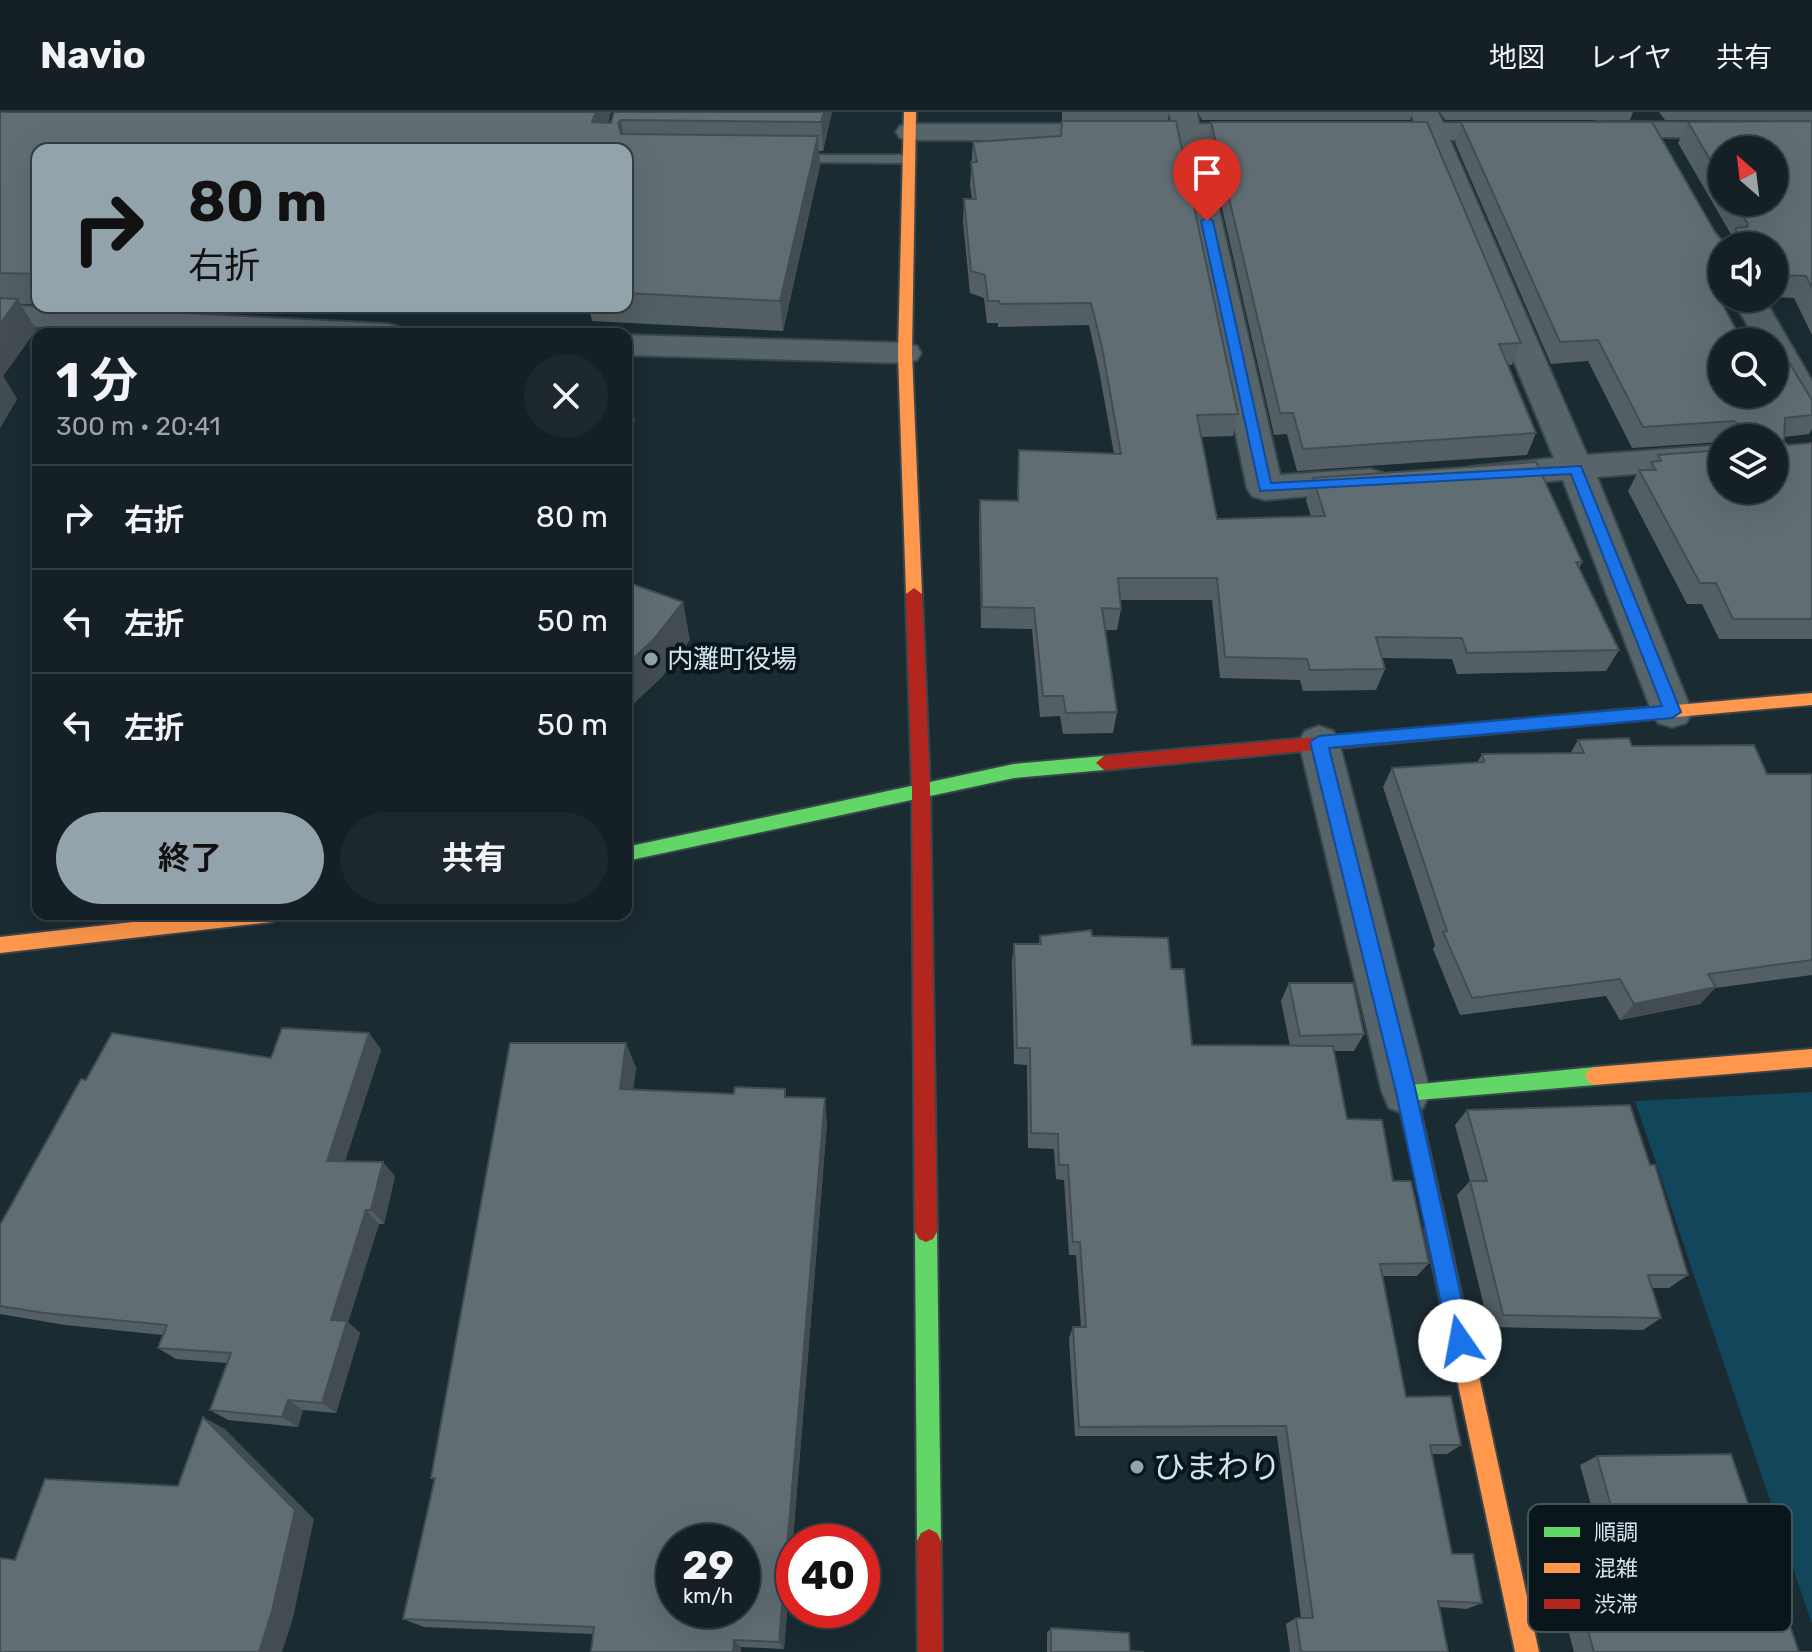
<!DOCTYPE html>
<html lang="ja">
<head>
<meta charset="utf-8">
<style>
  :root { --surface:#142026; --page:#1d282e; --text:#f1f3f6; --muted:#9da3a7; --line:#333e43; --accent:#93a3ab }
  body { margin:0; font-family:Rubik,"Noto Sans JP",sans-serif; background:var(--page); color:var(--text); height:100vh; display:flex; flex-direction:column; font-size:30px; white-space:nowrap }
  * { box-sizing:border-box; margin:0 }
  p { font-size:26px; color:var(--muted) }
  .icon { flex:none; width:44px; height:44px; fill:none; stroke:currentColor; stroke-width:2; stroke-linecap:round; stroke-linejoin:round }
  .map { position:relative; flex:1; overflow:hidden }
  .details { position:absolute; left:32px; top:216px; width:600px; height:592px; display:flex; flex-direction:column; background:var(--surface); border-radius:16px; box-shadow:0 8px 32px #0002,0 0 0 2px var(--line) }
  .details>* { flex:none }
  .guide { position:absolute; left:32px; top:32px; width:600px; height:168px; border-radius:16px; box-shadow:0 8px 32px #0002,0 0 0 2px var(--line); background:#93a3ab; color:#111; overflow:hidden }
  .needle { width:52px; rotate:332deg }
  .fabs { position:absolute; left:1708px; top:24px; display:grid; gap:16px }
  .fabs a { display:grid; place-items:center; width:80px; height:80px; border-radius:50%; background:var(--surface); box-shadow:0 8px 32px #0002,0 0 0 2px var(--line); font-size:40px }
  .speed { position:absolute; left:656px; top:1412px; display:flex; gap:16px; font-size:40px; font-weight:700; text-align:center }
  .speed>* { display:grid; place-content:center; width:104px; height:104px; border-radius:50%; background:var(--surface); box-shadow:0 8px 32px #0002,0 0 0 2px var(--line); line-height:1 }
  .speed small { font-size:20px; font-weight:400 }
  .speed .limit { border:12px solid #d22; background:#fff; color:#111 }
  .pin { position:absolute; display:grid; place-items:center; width:68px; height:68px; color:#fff; margin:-82px -34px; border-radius:50% 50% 50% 0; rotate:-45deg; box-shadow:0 0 8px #0007 }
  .pin .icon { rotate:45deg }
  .me { position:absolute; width:88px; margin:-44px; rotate:348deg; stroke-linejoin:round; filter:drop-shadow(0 0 6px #0008) }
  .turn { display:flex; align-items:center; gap:28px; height:168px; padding:0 24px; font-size:36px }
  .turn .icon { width:104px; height:104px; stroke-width:2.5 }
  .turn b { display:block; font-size:56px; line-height:68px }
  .round { display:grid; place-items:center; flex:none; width:84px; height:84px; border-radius:42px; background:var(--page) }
  .head { display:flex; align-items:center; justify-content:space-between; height:136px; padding:0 24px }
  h1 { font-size:48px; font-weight:700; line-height:60px }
  .cta { display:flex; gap:16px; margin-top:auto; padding:16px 24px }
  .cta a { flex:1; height:92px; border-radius:48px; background:var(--accent); color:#111; font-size:32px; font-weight:700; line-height:92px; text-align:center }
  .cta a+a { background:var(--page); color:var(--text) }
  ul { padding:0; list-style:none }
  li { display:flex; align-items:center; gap:24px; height:104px; padding:0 24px; border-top:2px solid var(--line) }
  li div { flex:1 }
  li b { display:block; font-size:30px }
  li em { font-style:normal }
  header { display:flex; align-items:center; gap:48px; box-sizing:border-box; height:112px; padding:0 40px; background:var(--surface); border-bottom:2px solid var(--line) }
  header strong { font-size:38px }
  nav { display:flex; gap:44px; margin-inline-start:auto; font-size:28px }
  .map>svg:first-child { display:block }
  .green { fill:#12475b }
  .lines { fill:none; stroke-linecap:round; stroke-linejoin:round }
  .lane-casing { stroke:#39464c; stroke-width:4 }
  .street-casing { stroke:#39464c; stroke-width:4 }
  .fast-casing { stroke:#39464c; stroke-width:4 }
  .slow-casing { stroke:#39464c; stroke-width:4 }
  .jam-casing { stroke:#39464c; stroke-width:4 }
  .lane { fill:#57646a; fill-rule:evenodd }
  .street { fill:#57646a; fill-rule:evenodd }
  .fast { fill:#63d668; fill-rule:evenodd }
  .slow { fill:#ff974d; fill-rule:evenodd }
  .jam { fill:#b3261e; fill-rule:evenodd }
  .wall { fill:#535f64; fill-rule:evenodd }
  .shaded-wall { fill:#434d51 }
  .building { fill:#606e74; stroke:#434d51; stroke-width:2; fill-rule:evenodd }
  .route { fill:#1a73e8; stroke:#114b97; stroke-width:2 }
  .poi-dot { fill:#93a3ab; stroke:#09161b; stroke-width:3 }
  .labels { text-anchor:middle; stroke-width:8; stroke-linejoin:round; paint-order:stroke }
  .poi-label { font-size:26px; fill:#d3e4ec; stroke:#09161b; text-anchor:start }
  .near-poi-label { font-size:32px; fill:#d3e4ec; stroke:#09161b; text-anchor:start }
  .key { fill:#09161b; stroke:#46545a; stroke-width:2 }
  .key-label { font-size:22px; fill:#d3e4ec }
</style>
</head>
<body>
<header>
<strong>Navio</strong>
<nav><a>地図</a><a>レイヤ</a><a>共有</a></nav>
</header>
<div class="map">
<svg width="1812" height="1540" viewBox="0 0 1812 1540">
  <rect width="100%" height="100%" fill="#1b2b32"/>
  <!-- green -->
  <path class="green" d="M1812,980v532l-177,-523z"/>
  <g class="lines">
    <!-- lane casing -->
    <g class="lane-casing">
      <path id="lane" d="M785,43h124l7,4 -7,4 -119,-1 -5,-1z"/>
    </g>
    <!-- street casing -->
    <g class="street-casing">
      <g id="street">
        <path d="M1169,0h28l2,12h69l10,2 4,6 -4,6 -10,2h-65l77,335 90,-6 13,4 5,8 -5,8 -118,11 -13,-4 -5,-8 -72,-348h-265l-10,-2 -4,-6 4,-6 10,-2h262z"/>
        <path d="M1410,0h28l5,11h73l10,2 4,6 -4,6 -10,2 -66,1 137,315 135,-10v22l-125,10 95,235 -6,11 -14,4 -14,-4 -6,-11 -89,-232 -81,7 -12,-4 -6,-8 6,-8 84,-9 -132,-318 -59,-2 -4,-6 4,-6 52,-3z"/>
        <path d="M1597,10l215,1v16l-225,-3 -4,-6 4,-6z"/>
        <path d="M1732,186h32l48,83v41l-12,-3 -26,-46v-31h-17z"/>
        <path d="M0,193l388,19 11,3 5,7h-213l-191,-9z"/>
        <path d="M626,223l279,8 12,3 4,7 -4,7 -12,3 -279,-8z"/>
        <path d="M1319,614l14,5 6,11 91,350 -7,16 -17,6 -17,-6 -7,-16 -83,-350 6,-11z"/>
      </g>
    </g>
    <!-- fast casing -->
    <g class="fast-casing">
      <g id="fast">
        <path d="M1104,644l8,7 -8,7 -90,8 -388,83v-14l388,-83z"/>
        <path d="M1595,955l7,3 3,6 -3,6 -7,3 -177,15 29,129 -4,7 -7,3 -7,-3 -33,-144 3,-6z"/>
        <path d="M926,1110l7,3 4,7 4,309 -4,8 -8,4 -8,-4 -4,-8 -2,-309 4,-7z"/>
      </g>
    </g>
    <!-- slow casing -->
    <g class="slow-casing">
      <g id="slow">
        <path d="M904,0h12l-4,241 10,241 -8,6 -8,-6 -8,-241z"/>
        <path d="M1812,581v12l-326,29 -8,-6 8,-6z"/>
        <path d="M204,802h77l-3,5 -6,3 -272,31v-16z"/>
        <path d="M1812,937v18l-217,18 -7,-3 -3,-6 3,-6 7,-3z"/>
        <path d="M1436,1107l7,3 4,7 92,423h-24l-90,-423 4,-7z"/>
      </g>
    </g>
    <!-- jam casing -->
    <g class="jam-casing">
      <g id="jam">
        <path d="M914,476l8,6 8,196 7,442 -4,7 -7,3 -7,-3 -4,-7 -3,-442 -6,-196z"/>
        <path d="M1486,610l8,6 -8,6 -382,36 -8,-7 8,-7z"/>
        <path d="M929,1417l8,4 4,8 1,111h-24l-1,-111 4,-8z"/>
      </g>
    </g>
    <!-- lane -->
    <use href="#lane" class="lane"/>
    <!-- street -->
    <use href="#street" class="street"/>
    <!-- fast -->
    <use href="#fast" class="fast"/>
    <!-- slow -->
    <use href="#slow" class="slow"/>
    <!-- jam -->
    <use href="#jam" class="jam"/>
  </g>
  <!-- wall -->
  <g class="wall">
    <path d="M0,0h611l-3,11h3l3,-11h218l-9,39h-4l1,14 -37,166 -191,-10 -3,-15h37v-156h-588v154h-18l16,26 -33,46 14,23 -17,29z"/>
    <path d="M1062,0h107l-1,8h-106z"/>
    <path d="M1198,0h215l-3,8h-208z"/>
    <path d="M1440,0h193l-3,8h-185z"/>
    <path d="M1659,0h153v9l-147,-1z"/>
    <path d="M1812,9v214l-18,-37 -20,-1v-51h-52v52h7h-9l2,44 90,58v29l-3,5 -25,3v5l4,3 24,-2v196h-93l-17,-35h-15l-59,-113 11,-21h8l4,-8h3l4,-7 64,35 52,-52h-52v4l-90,6 -44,-87 -37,3 -96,-221 6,-21 254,110 6,7 8,2 3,-5 -54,-93 10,-21zM1722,38l52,52h-52z"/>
    <path d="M1211,10l310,221 -9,22h-4l28,68 -9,22 -230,16 -10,-37 -13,1 -67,-292z"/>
    <path d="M973,30l265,272 -5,22 -32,1 16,82 94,-2 -5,-17 7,-22 269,84 -3,6 40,82 -13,21 -149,3 -5,-15 -70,-1 3,11 -9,21 -73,1 -3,-11 -80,-2 -8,-78h-92l1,9 -4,21h-12l12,82 -4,21 -50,1 -3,-18 -20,1 -8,-88 -51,-1 -2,-106 1,-22 37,1 2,-51 95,4 -15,-84 -10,-45 -91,2v-4h-11l-3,-25 -14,-5 -7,-72 1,-22h8l-2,-14z"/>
    <path d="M1578,628l54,6 135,28h45v201l-97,13 -15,16 -80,16 -14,-24 -146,19 -27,-66 2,-4 -52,-158 9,-19 85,-5 5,-9h88z"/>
    <path d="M1040,824h52l79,33 21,76 98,1 -9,-45 8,-18 75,51 -10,17h-20l13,68 46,62 36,82 -12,13h-34l23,121 55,48 -14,9h-15l20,100 30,49 -15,6 -28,-2 9,45h-158l-4,-28 10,-6h5l-24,-182h-202l-6,-98 4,-11h8l-5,-72h-7l-5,-75 -8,-1 -2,-30 -26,-1 -1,-83 -13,-1 -2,-103 2,-17h25z"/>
    <path d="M369,921l12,17 -36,111 50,15 -11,48h-5l-31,98 12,11 -24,80 -33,-3 -5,17 -70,-7 -18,-10 17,-47 -51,-4 -18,-11 5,-13 -98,-10 -65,-11v-89l86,-145 185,-22z"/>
    <path d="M626,931l10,25 -3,22 154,7 40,26 -43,526 -43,-2v5h-150l2,-18 -169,-7 -21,-8 31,-139 -3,-2z"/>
    <path d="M1467,998l221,165 -19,13h-17l9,30 -18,12 -154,-3 -32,-132 13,-14 -15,-56z"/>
    <path d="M1597,1344l202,196h13h-238l-13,-48 18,-6 37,-2 -36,-131z"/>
    <path d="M1051,1516l79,23 14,1h-97v-19z"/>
  </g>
  <!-- shaded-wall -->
  <g class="shaded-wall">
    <path d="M596,0h15l-13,38 -6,-28z"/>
    <path d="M824,0h8l-9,39 -2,-29z"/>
    <path d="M621,8l5,30 -8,-27z"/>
    <path d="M818,24l2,29 -37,166 -3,-30z"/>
    <path d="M18,187l18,31 -33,46 14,23 -17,29v-104z"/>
    <path d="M627,265l8,44 -9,3v-42z"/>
    <path d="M683,490l7,38 -28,37 -36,34v-46z"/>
    <path d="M1716,875l-16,17 -80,16 14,-16z"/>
    <path d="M369,921l12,17 -41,126 -13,-15z"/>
    <path d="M626,931l10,25 -6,46 -10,-25z"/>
    <path d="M825,986l2,25 -43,526 -5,-7z"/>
    <path d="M383,1050l12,14 -11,48 -13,-14z"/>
    <path d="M366,1098l13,14 -31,98 12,11 -24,80 -14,-10 9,-83z"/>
    <path d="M288,1288l15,10 -5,17 -16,-10z"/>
    <path d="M203,1305l22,12 89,90 -21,99 -11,34h-23z"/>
    <path d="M734,1528l7,7v5h-8z"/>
  </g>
  <!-- building -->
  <g class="building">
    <path d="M0,0h596l-4,10 19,1 3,-11h210l-3,10 -200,-2 -3,3 3,11 197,2 -38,165 -154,-8v-111l3,-7h-3v-25h-588v122l-2,2 -36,-1z"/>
    <path d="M1062,9h114l62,293 -41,1 20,104 108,-3 -12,-38 223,-16 46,100h-6l43,88 -152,3 -5,-15 -86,-1 9,32 -75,1 -3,-11 -82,-2 -8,-79h-99l3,31 -19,-1 15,104 -51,1 -3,-17h-20l-9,-88 -52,-1 -2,-107 38,1 1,-51 102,4 -19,-107 -11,-44 -91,1 -1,-3h-11l-3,-26 -14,-4 -7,-72h12l-5,-37h6l-4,-20 88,-6z"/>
    <path d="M1812,9v167l-6,-12 -32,-1v-29h-52v31l-14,1 35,64h-21v52h52v-34l14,1 24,39v15l-27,3 -1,24 4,3 24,-2v176h-79l-17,-36h-16l-61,-113h17l-5,-8 10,-1 -3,-6 64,-5v40h52v-52h-38l2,-14 -4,-3 -91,6 -45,-87 -38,2 -99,-220h191l63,110 6,7 11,3 4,-3v-11l11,-1 1,-3 -13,-22h39v-52h-52v30l-34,-58z"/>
    <path d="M1211,10h216l94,221 -22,1 37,89 -233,16 -10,-36h-13z"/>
    <path d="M0,186l18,1 -18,25z"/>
    <path d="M626,470l57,20 -30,38 -27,25z"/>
    <path d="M1629,626l3,8 122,-1 13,29h45v186l-104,14 8,13 -82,17 -14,-25 -148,19 -29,-66 4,-1 -55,-163 92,-6 -2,-8 102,-1 -6,-13z"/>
    <path d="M1091,818l1,6 76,2 3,31h13l8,76 141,1 14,73 35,1 11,61h18l18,82 -49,1 26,133 45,-1 10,49h-31l22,109h21l9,49 -44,-2 10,51h-147l-5,-34h17l-27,-192 -207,1 -6,-100h13l-6,-85h-7l-5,-77h-9l-1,-31 -27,-1 -1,-85h-13l-3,-104h27l-1,-8z"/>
    <path d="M1289,871h64l11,51 -64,2z"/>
    <path d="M282,916l87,5 -42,128 56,1 -12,48h-5l-35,110 16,1 -25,82 -34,-3 -6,17 -72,-7 21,-57 -73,-5 9,-23 -123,-12 -44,-7v-81l81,-146 5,1 26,-47 159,25z"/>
    <path d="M510,931h116l-6,46 114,5 1,-7 50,2v8l40,1 -46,544 -45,-2 -1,12h-142l3,-25 -191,-8 32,-141h-4zM674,1430h68v68h-68z"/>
    <path d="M1630,993l20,60h5l33,110h-40l13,43 -158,-3 -33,-134h17l-20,-71z"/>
    <path d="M203,1305l92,93 -23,101 -13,41h-259v-94l15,2 30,-81 133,7z"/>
    <path d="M1731,1342l68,198h13h-218l-15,-54 57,-3 -39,-139z"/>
    <path d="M1051,1516l78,5 1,18 14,1h-93z"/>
  </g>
  <!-- route -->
  <path class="route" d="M1207,105l6,4 58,262 310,-17 100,246 -9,6 -343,30 87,344 55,249 -3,8 -8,3 -8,-3 -3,-8 -53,-249 -86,-350 9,-6 343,-30 -91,-232 -311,17 -59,-270z"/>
  <!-- markers -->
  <g class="poi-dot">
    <circle cx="651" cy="547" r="8"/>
    <circle cx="1137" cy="1355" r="8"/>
  </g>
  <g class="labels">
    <!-- poi labels -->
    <g class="poi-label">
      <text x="667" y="556">内灘町役場</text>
    </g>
    <!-- near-poi labels -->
    <g class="near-poi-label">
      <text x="1153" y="1366">ひまわり</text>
    </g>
  </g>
  <!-- legend -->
  <rect x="1528" y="1392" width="264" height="128" rx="12" class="key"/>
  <rect x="1544" y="1415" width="36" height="10" fill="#63d668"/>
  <rect x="1544" y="1451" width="36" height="10" fill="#ff974d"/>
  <rect x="1544" y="1487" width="36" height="10" fill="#b3261e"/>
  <g class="key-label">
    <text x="1594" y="1428">順調</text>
    <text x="1594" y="1464">混雑</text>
    <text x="1594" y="1500">渋滞</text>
  </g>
</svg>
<div class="fabs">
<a><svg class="needle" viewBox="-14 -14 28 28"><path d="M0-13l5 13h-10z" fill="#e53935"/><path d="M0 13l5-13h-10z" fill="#9da3a7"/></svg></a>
<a><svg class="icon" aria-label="sound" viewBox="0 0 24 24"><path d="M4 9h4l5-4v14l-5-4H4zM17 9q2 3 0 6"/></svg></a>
<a><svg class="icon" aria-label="search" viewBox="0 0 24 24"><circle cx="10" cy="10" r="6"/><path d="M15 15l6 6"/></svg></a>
<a><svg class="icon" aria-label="layers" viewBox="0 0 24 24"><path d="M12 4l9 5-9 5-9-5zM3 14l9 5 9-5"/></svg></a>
</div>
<div class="speed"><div>29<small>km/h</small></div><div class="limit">40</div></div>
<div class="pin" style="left:1207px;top:109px;background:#d93025"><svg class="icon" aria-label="arrive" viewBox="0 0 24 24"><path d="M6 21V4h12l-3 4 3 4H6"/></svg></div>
<svg class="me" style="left:1460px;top:1229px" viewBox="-20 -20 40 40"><circle r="19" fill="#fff"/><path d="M0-13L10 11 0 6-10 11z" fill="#1a73e8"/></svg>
<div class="guide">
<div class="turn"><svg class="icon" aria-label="right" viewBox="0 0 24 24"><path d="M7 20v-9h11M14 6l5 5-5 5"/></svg><div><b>80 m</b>右折</div></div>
</div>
<section class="details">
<div class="head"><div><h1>1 分</h1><p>300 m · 20:41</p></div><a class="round"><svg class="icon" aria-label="close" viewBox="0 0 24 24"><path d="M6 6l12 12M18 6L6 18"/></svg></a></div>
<ul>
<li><svg class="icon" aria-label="right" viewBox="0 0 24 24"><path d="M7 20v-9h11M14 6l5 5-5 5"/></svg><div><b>右折</b></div><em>80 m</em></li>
<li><svg class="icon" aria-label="left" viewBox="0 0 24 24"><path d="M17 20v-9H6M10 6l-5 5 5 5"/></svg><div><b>左折</b></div><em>50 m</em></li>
<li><svg class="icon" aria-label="left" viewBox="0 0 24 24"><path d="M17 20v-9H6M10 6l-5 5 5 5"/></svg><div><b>左折</b></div><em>50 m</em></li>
</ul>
<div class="cta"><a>終了</a><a>共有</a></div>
</section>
</div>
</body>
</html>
